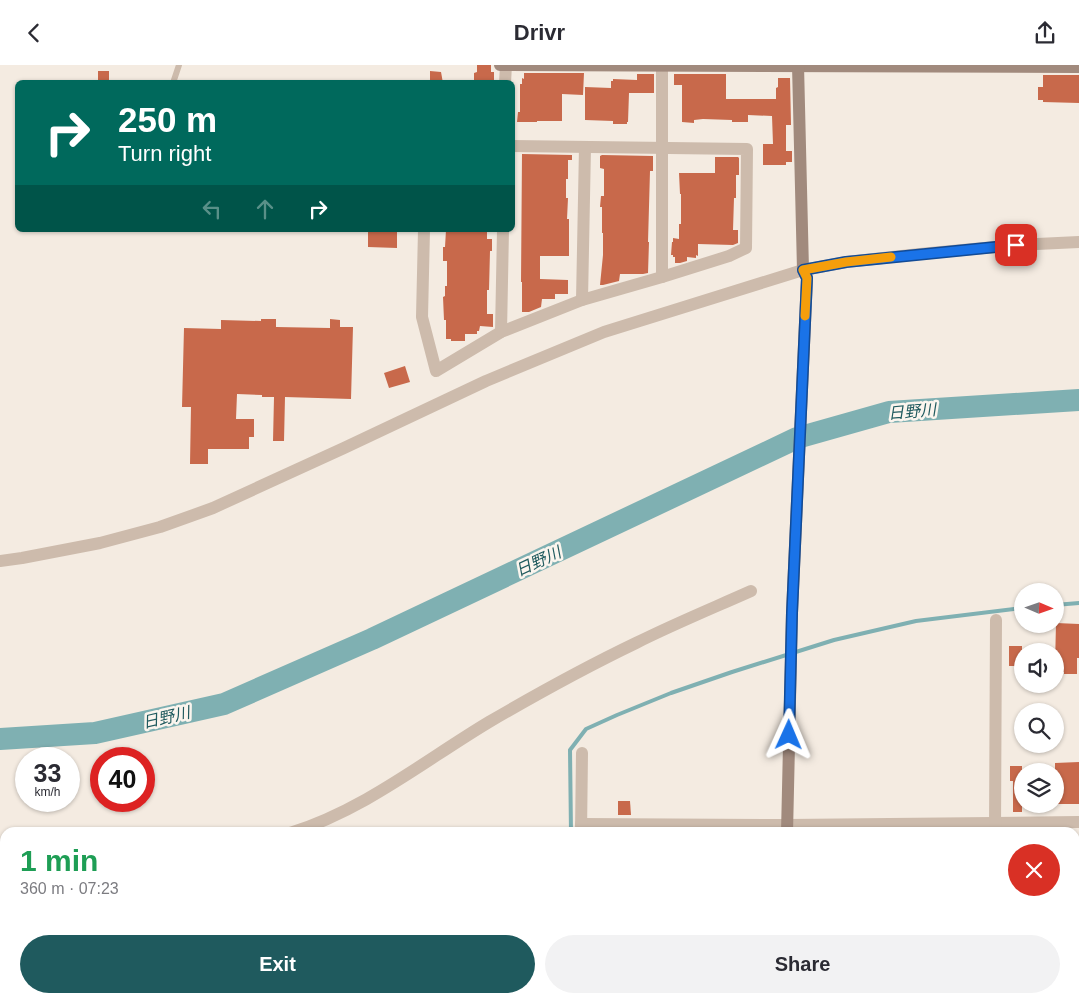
<!DOCTYPE html>
<html lang="en">
<head>
<meta charset="utf-8">
<style>
  :root { --surface:#fff; --page:#f2f2f3; --text:#2b2b33; --muted:#7c7c81; --accent:#1f5a5e }
  body { margin:0; font-family:Arial,"Noto Sans JP",sans-serif; background:var(--page); color:var(--text); height:100vh; display:flex; flex-direction:column; font-size:19px; white-space:nowrap }
  * { box-sizing:border-box; margin:0 }
  p { font-size:16px; color:var(--muted) }
  .icon { flex:none; width:28px; height:28px; fill:none; stroke:currentColor; stroke-width:2; stroke-linecap:round; stroke-linejoin:round }
  .map { position:relative; flex:1; overflow:hidden }
  .side { position:absolute; left:0px; top:762px; width:1080px; height:176px; display:flex; flex-direction:column; background:var(--surface); border-radius:15px 15px 0 0; box-shadow:0 1px 4px #0004 }
  .side>* { flex:none }
  .top-card { position:absolute; left:15px; top:15px; width:500px; height:152px; border-radius:8px; box-shadow:0 1px 4px #0004; background:#00695c; color:#fff; overflow:hidden }
  .needle { width:32px; rotate:92deg }
  .fabs { position:absolute; left:1014px; top:518px; display:grid; gap:10px }
  .fabs a { display:grid; place-items:center; width:50px; height:50px; border-radius:50%; background:var(--surface); box-shadow:0 1px 4px #0004; font-size:25px }
  .speed { position:absolute; left:15px; top:682px; display:flex; gap:10px; font-size:25px; font-weight:700; text-align:center }
  .speed>* { display:grid; place-content:center; width:65px; height:65px; border-radius:50%; background:var(--surface); box-shadow:0 1px 4px #0004; line-height:1 }
  .speed small { font-size:12px; font-weight:400 }
  .speed .limit { border:8px solid #d22; background:#fff; color:#111 }
  .pin { position:absolute; display:grid; place-items:center; width:42px; height:42px; color:#fff; margin:-21px; border-radius:10px; box-shadow:0 2px 8px #0006 }
  .me { position:absolute; width:55px; margin:-28px; rotate:1deg; stroke-linejoin:round; filter:drop-shadow(0 0 4px #0008) }
  .turn { display:flex; align-items:center; gap:18px; height:105px; padding:0 20px; font-size:22px }
  .turn .icon { width:65px; height:65px; stroke-width:2.5 }
  .turn b { display:block; font-size:35px; line-height:42px }
  .lanes { display:flex; align-items:center; height:48px; padding:0 20px; background:#0003; justify-content:center; gap:25px; direction:ltr }
  .lanes .off { opacity:.35 }
  .round { display:grid; place-items:center; flex:none; width:52px; height:52px; border-radius:26px; background:var(--page) }
  .headline { display:flex; align-items:center; justify-content:space-between; height:85px; padding:0 20px }
  h1 { font-size:30px; font-weight:800; line-height:38px; color:#1e9e55 }
  .primary-button { display:flex; gap:10px; margin-top:auto; padding:10px 20px }
  .primary-button a { flex:1; height:58px; border-radius:30px; background:var(--accent); color:#fff; font-size:20px; font-weight:800; line-height:58px; text-align:center }
  .primary-button a+a { background:var(--page); color:var(--text) }
  header { display:flex; justify-content:space-between; align-items:center; height:65px; padding:0 20px; background:var(--surface); font-size:22px; font-weight:800 }
  .map>svg:first-child { display:block }
  .lines { fill:none; stroke-linecap:round; stroke-linejoin:round }
  .stream { stroke:#7fb0b2; stroke-width:4 }
  .river { stroke:#7fb0b2; stroke-width:22 }
  .building { fill:#c8694b }
  .lane { stroke:#cdbbac; stroke-width:6 }
  .street { stroke:#cdbbac; stroke-width:12 }
  .secondary { stroke:#a18a7d; stroke-width:12 }
  .route-casing { stroke:#114b97; stroke-width:12 }
  .route { stroke:#1a73e8; stroke-width:9 }
  .slow { stroke:#f59e0b; stroke-width:9 }
  .labels { text-anchor:middle; stroke-width:5; stroke-linejoin:round; paint-order:stroke }
  .water-label { font-size:16px; font-style:italic; fill:#1f5a5e; stroke:#fbf5ee }
</style>
</head>
<body>
<header><svg class="icon" aria-label="back" viewBox="0 0 24 24"><path d="M15 5l-7 7 7 7"/></svg>Drivr<svg class="icon" aria-label="share" viewBox="0 0 24 24"><path d="M12 15V3M7 8l5-5 5 5M5 13v7h14v-7"/></svg></header>
<div class="map">
<svg width="1079" height="938" viewBox="0 0 1079 938">
  <rect width="100%" height="100%" fill="#f4ebe1"/>
  <g class="lines">
    <!-- stream -->
    <g class="stream">
      <path d="M1055,540l24,-2"/>
      <path d="M571,768l-1,-83 16,-21 31,-14 54,-22 61,-21 102,-32 82,-19 106,-13"/>
      <path d="M570,938v-4"/>
    </g>
    <!-- river -->
    <path class="river" d="M0,674l95,-6 129,-29 148,-65 425,-201 92,-26 190,-12"/>
  </g>
  <!-- building -->
  <g class="building">
    <path d="M477,0h14v7h3v11h-20v-10l3,-1z"/>
    <rect x="98" y="6" width="11" height="12"/>
    <path d="M430,6l11,1 2,11h-13z"/>
    <path d="M524,8h60l-1,22 -21,-1v27h-25v1h-20l1,-10h2v-28h2v-6l2,1z"/>
    <path d="M637,9h17v19h-25l-1,29h-1v2h-14v-3l-28,-1v-33l26,1v-7h2v-2l24,1z"/>
    <path d="M674,9h52v25h50v-11l2,-1v-9h12l1,47h-5v26h6v11h-6v3h-23v-21h10l-1,-28 -24,-1v7h-16v-2l-29,-1 -9,1v3l-12,-1v-37h-8z"/>
    <path d="M1043,10h36v28l-36,-1v-2h-5v-13h5z"/>
    <path d="M522,89l50,1v5h-4v19h-2v19h2l-1,21h2v37h-29v23l28,1v14h-13v5h-13l-1,8 -12,5h-7v-30h-1z"/>
    <path d="M602,90l51,1v15h-3l-2,71h1l-1,31 -5,1h-23l-1,7 -16,4h-3l3,-30v-22h-1v-26h-2l1,-11h3v-27l-4,-1v-12z"/>
    <path d="M715,92h23l1,1v17h-3v23h-2l-1,32h5v13l-5,2 -35,-1v12l-2,-1v3l-9,-1v4l-7,2h-5v-6h-2v-2h-2l1,-13h1v-4l6,1v-15h2v-30h-1l-1,-21h36z"/>
    <path d="M368,165h29v18l-29,-1z"/>
    <path d="M446,165h41v9h5v12h-2l-1,39h-2v24h6v13l-13,-1 -1,5h-2v3h-12v7h-14v-2h-5v-19h-2l-1,-23 2,-1v-10h2v-25h-4v-14h2z"/>
    <path d="M261,254h15v8l54,1v-9l10,1v7h13l-2,72 -66,-2 -1,44h-11l1,-44h-12v-2l-25,-1 -1,25h18v18h-5v12h-41v15h-18l1,-57h-9l2,-79 37,1v-9l40,1z"/>
    <path d="M405,301l5,16 -21,6 -5,-15z"/>
    <path d="M1056,558l23,1v34h-2v16h-13v-2h-5v-5l-4,-1z"/>
    <rect x="1009" y="581" width="13" height="20"/>
    <path d="M1079,697v42h-24v-41z"/>
    <path d="M1010,701h12v46h-9v-31h-3z"/>
    <path d="M618,736h12l1,14h-13z"/>
  </g>
  <g class="lines">
    <!-- lane -->
    <path class="lane" d="M173,18l6,-18"/>
    <!-- street -->
    <g class="street">
      <path d="M505,18l1,-18"/>
      <path d="M424,165l-2,87 14,54 65,-39 81,-32 80,-23 67,-21 17,-8 1,-99 -235,-3"/>
      <path d="M662,212v-211"/>
      <path d="M582,235l3,-153"/>
      <path d="M501,267l2,-102"/>
      <path d="M0,496l22,-3 78,-15 60,-16 53,-19 131,-60 142,-67 118,-49 199,-62 43,-8 74,-8 96,-9 63,-3"/>
      <path d="M581,759l206,1 292,-3"/>
      <path d="M290,768c74,-23 134,-72 199,-111 48,-28 97,-55 147,-79 38,-19 77,-35 115,-52"/>
      <path d="M581,768l1,-80"/>
      <path d="M995,768l1,-213"/>
      <path d="M0,822h5"/>
      <path d="M0,855h5"/>
      <path d="M582,934v4"/>
      <path d="M997,934v4"/>
    </g>
    <!-- secondary -->
    <g class="secondary">
      <path d="M500,0l579,2"/>
      <path d="M787,768l5,-220 15,-335 -4,-8 -5,-205"/>
      <path d="M788,934v4"/>
    </g>
  </g>
  <g class="lines">
    <!-- route casing -->
    <g class="route-casing">
      <path id="route" d="M789,670l3,-122 15,-335 -4,-8 43,-8 170,-17"/>
    </g>
    <!-- route -->
    <use href="#route" class="route"/>
    <!-- slow -->
    <path class="slow" d="M805,251l2,-38 -4,-8 43,-8 45,-5"/>
  </g>
  <g class="labels">
    <!-- water labels -->
    <g class="water-label">
      <text transform="translate(912 346) rotate(-5)" y="6">日野川</text>
      <text transform="translate(538 496) rotate(-25)" y="6">日野川</text>
      <text transform="translate(166 652) rotate(-13)" y="6">日野川</text>
    </g>
  </g>
</svg>
<div class="fabs">
<a><svg class="needle" viewBox="-14 -14 28 28"><path d="M0-13l5 13h-10z" fill="#e53935"/><path d="M0 13l5-13h-10z" fill="#7c7c81"/></svg></a>
<a><svg class="icon" aria-label="sound" viewBox="0 0 24 24"><path d="M4 9h4l5-4v14l-5-4H4zM17 9q2 3 0 6"/></svg></a>
<a><svg class="icon" aria-label="search" viewBox="0 0 24 24"><circle cx="10" cy="10" r="6"/><path d="M15 15l6 6"/></svg></a>
<a><svg class="icon" aria-label="layers" viewBox="0 0 24 24"><path d="M12 4l9 5-9 5-9-5zM3 14l9 5 9-5"/></svg></a>
</div>
<div class="speed"><div>33<small>km/h</small></div><div class="limit">40</div></div>
<div class="pin" style="left:1016px;top:180px;background:#d93025"><svg class="icon" aria-label="arrive" viewBox="0 0 24 24"><path d="M6 21V4h12l-3 4 3 4H6"/></svg></div>
<svg class="me" style="left:789px;top:670px" viewBox="-20 -20 40 40"><path d="M0-17L14 15 0 8-14 15z" fill="#1a73e8" stroke="#fff" stroke-width="4"/></svg>
<div class="top-card">
<div class="turn"><svg class="icon" aria-label="right" viewBox="0 0 24 24"><path d="M7 20v-9h11M14 6l5 5-5 5"/></svg><div><b>250 m</b>Turn right</div></div>
<div class="lanes"><svg class="icon off" aria-label="left" viewBox="0 0 24 24"><path d="M17 20v-9H6M10 6l-5 5 5 5"/></svg><svg class="icon off" aria-label="ahead" viewBox="0 0 24 24"><path d="M12 20V5M6 11l6-6 6 6"/></svg><svg class="icon" aria-label="right" viewBox="0 0 24 24"><path d="M7 20v-9h11M14 6l5 5-5 5"/></svg></div>
</div>
<section class="side">
<div class="headline"><div><h1>1 min</h1><p>360 m · 07:23</p></div><a class="round" style="background:#d93025;color:#fff"><svg class="icon" aria-label="close" viewBox="0 0 24 24"><path d="M6 6l12 12M18 6L6 18"/></svg></a></div>
<div class="primary-button"><a>Exit</a><a>Share</a></div>
</section>
</div>
</body>
</html>
